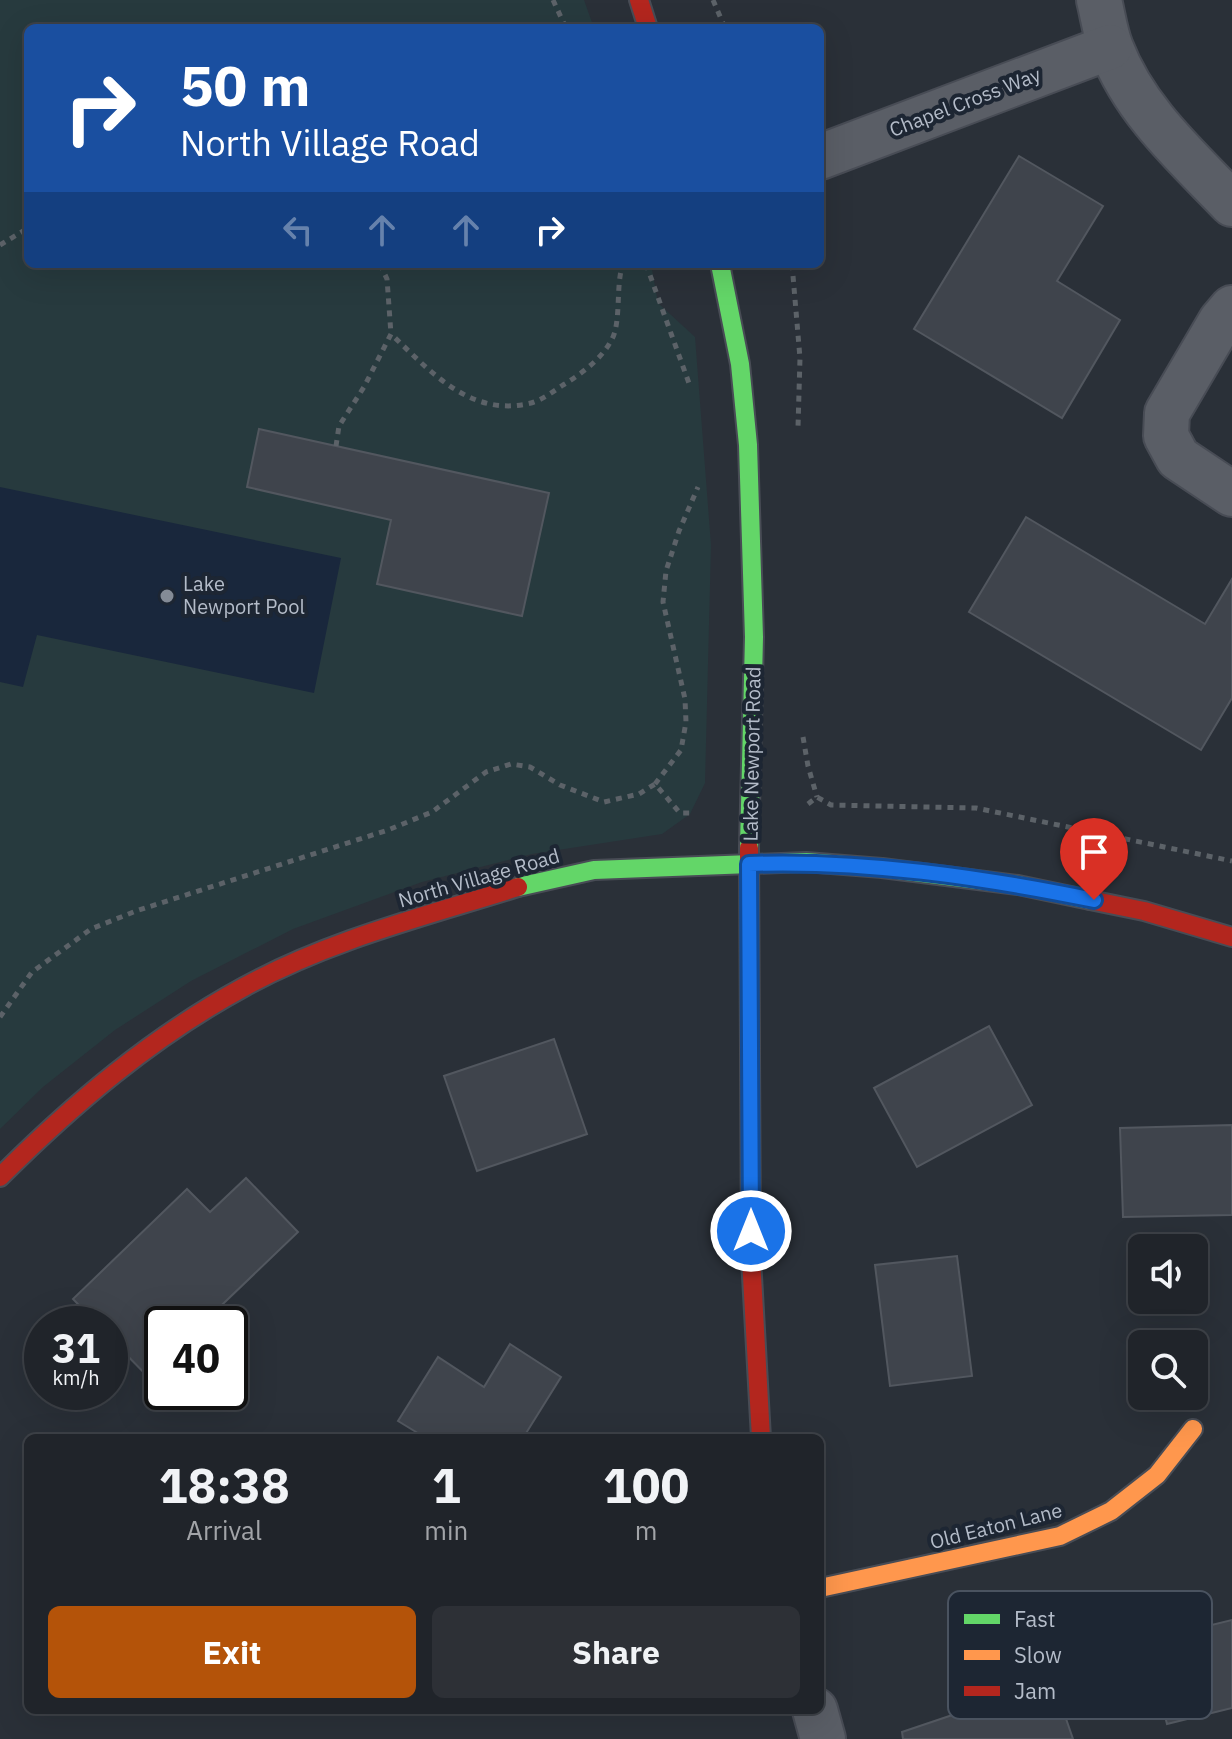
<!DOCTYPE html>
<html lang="en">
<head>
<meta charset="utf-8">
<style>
  :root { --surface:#20242a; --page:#2d3036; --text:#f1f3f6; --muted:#a2a4a8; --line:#3d4147; --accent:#b45309 }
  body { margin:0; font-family:"IBM Plex Sans",sans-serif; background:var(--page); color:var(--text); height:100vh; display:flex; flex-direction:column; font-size:30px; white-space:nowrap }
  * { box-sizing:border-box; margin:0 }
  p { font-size:26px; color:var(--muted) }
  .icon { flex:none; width:44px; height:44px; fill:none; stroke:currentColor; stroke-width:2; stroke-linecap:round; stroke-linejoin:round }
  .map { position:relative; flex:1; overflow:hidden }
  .panel { position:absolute; left:24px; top:1434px; width:800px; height:280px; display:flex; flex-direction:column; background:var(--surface); border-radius:12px; box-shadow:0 8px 32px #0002,0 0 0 2px var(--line) }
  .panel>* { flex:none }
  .guide { position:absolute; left:24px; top:24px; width:800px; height:244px; border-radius:12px; box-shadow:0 8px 32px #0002,0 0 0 2px var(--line); background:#1a4fa0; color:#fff; overflow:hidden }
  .controls { position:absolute; left:1128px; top:1234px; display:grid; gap:16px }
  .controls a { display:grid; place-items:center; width:80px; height:80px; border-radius:12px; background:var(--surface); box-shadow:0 8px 32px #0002,0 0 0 2px var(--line); font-size:40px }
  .speed { position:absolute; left:24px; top:1306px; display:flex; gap:16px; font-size:40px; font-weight:700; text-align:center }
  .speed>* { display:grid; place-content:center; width:104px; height:104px; border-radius:50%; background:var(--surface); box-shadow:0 8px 32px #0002,0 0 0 2px var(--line); line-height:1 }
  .speed small { font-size:20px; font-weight:400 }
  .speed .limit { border:4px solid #111; border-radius:12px; background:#fff; color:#111 }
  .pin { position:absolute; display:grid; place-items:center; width:68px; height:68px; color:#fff; margin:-82px -34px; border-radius:50% 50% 50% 0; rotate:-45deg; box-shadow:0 0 8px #0007 }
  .pin .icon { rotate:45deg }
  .me { position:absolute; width:88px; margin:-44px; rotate:0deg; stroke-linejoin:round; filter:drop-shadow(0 0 6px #0008) }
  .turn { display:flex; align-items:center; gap:28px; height:168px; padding:0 24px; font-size:36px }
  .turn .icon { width:104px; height:104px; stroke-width:2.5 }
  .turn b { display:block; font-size:56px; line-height:68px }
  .lanes { display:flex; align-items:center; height:76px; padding:0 24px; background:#0003; justify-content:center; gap:40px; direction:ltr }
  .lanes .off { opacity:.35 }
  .eta { display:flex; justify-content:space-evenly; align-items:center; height:136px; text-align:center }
  .eta b { font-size:48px; font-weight:700; line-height:56px }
  .primary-button { display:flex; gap:16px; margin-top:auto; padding:16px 24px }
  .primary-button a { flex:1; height:92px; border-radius:12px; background:var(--accent); color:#fff; font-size:32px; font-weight:700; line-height:92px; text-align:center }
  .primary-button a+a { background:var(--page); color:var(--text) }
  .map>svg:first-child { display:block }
  .green { fill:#273a3e }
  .water { fill:#19273c }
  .building { fill:#3f444c; stroke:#52575f; stroke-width:2 }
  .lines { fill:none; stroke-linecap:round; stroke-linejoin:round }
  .street-casing { stroke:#484c55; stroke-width:48 }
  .fast-casing { stroke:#484c55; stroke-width:22 }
  .slow-casing { stroke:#484c55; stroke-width:22 }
  .jam-casing { stroke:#484c55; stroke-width:22 }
  .path { stroke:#5c6268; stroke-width:5; stroke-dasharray:6 6; stroke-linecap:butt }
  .street { stroke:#5a5e66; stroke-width:44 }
  .fast { stroke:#63d668; stroke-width:18 }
  .slow { stroke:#ff974d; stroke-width:18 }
  .jam { stroke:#b3261e; stroke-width:18 }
  .route-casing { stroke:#114b97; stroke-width:20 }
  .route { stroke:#1a73e8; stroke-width:14 }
  .poi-dot { fill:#848b96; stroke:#1d2633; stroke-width:3 }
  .labels { text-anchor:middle; stroke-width:8; stroke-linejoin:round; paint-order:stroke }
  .street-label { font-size:20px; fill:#b4bcc9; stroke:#1d2633 }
  .poi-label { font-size:20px; fill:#b4bcc9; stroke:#1d2633; text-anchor:start }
  .key { fill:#1d2633; stroke:#4a5360; stroke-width:2 }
  .key-label { font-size:22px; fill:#b4bcc9 }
</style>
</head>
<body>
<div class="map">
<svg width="1232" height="1739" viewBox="0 0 1232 1739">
  <rect width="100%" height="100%" fill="#2a3038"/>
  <!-- green -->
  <path class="green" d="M0,0h584l10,28h-566v236h623l7,39 37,34 16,208 -6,238 -15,31 -28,20 -130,20 -110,28 -129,47 -102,52 -76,49 -72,57 -43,42z"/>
  <!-- water -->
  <path class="water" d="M0,487l341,71 -27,135 -277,-58 -14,52 -23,-5z"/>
  <!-- building -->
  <g class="building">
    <path d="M1019,156l84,50 -46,75 63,39 -58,98 -148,-89z"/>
    <path d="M259,429l290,64 -27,123 -145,-32 14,-64 -144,-33z"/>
    <path d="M1026,517l179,107 27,-45v119l-31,52 -232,-138z"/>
    <path d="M989,1026l43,79 -115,62 -43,-79z"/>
    <path d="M554,1039l33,95 -110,37 -33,-95z"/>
    <path d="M1232,1125v90l-109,2 -3,-89z"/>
    <path d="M246,1178l52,54 -96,92h-40v67l-52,-53v-14h-13l-24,-25 114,-110 23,23z"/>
    <path d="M957,1256l15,120 -82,10 -15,-121z"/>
    <path d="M510,1344l51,33 -38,61h-97l-28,-17 40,-64 46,30z"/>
    <path d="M1232,1620v88l-65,16 -21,-83z"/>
    <path d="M1053,1681l20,58h-170l-1,-7z"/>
  </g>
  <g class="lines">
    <!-- street casing -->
    <g class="street-casing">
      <g id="street">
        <path d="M1099,0c4,16 6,33 12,48 24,63 75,108 121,156"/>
        <path d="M820,157l290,-110"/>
        <path d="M1232,308l-11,13 -54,92 -1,23 12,22 54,36"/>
        <path d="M815,1710l8,29"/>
      </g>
    </g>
    <!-- fast casing -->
    <g class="fast-casing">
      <g id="fast">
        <path d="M720,264l20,100 8,81 6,192 -5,211"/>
        <path d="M518,887l76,-17 212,-8 76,6 136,17 72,15"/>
      </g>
    </g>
    <!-- slow casing -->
    <g class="slow-casing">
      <path id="slow" d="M820,1588l240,-52 51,-25 46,-36 36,-46"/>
    </g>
    <!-- jam casing -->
    <g class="jam-casing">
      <g id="jam">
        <path d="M639,0l9,28"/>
        <path d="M749,848l2,410 10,180"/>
        <path d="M1090,900l54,11 88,26"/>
        <path d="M0,1177c73,-73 152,-140 244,-190 85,-47 182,-71 274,-100"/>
      </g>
    </g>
    <!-- path -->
    <g class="path">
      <path d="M553,0l13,28"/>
      <path d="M713,0l12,28"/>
      <path d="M0,245l28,-17"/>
      <path d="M380,264l7,15 4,55"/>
      <path d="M646,264l44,122"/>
      <path d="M792,264l8,94 -2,69"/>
      <path d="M336,446l3,-20 25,-39 27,-53c40,38 80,84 140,69 11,-3 23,-12 32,-18 18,-11 39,-26 49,-46 9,-17 4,-52 10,-72l6,-3"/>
      <path d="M803,737l5,29 9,31"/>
      <path d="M655,784l26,-34 5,-28 -1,-23 -22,-97 3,-31 13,-40 19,-44"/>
      <path d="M808,804l9,-7 14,8 145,3 256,53"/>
      <path d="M0,1017l32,-45 59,-43 45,-18 252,-81 44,-18 54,-40 25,-8 19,3 30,18 44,17 35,-8 16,-10 25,29h10"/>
    </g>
    <!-- street -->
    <use href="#street" class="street"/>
    <!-- fast -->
    <use href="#fast" class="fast"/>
    <!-- slow -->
    <use href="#slow" class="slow"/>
    <!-- jam -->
    <use href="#jam" class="jam"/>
  </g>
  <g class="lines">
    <!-- route casing -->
    <g class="route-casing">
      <path id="route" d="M751,1231l-2,-367c115,-4 232,13 345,36"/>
    </g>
    <!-- route -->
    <use href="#route" class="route"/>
  </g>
  <!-- markers -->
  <circle class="poi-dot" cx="167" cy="596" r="8"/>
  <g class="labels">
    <!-- street labels -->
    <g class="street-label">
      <text transform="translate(965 102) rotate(-21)" y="7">Chapel Cross Way</text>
      <text transform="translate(752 754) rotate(-89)" y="7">Lake Newport Road</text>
      <text transform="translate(479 878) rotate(-16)" y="7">North Village Road</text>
      <text transform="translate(996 1526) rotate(-14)" y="7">Old Eaton Lane</text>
    </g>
    <!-- poi labels -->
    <g class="poi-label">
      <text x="183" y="591">Lake<tspan x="183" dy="23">Newport Pool</tspan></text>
    </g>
  </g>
  <!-- legend -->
  <rect x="948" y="1591" width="264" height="128" rx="12" class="key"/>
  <rect x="964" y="1614" width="36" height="10" fill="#63d668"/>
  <rect x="964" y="1650" width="36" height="10" fill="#ff974d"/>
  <rect x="964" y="1686" width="36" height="10" fill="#b3261e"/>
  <g class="key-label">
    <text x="1014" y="1627">Fast</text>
    <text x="1014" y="1663">Slow</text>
    <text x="1014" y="1699">Jam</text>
  </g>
</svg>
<div class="controls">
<a><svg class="icon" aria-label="sound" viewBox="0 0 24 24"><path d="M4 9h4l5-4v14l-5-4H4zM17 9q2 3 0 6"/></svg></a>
<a><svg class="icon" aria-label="search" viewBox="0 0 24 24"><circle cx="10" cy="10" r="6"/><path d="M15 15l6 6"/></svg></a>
</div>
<div class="speed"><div>31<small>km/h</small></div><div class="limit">40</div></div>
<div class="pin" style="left:1094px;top:900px;background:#d93025"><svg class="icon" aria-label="arrive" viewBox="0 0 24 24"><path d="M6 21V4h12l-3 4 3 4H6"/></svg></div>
<svg class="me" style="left:751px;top:1231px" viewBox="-20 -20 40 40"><circle r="17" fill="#1a73e8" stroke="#fff" stroke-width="3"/><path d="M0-11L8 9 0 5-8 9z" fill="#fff"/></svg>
<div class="guide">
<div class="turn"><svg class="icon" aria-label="right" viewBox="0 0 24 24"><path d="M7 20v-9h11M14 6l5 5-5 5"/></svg><div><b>50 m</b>North Village Road</div></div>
<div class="lanes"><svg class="icon off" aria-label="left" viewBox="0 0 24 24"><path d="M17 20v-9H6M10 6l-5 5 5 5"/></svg><svg class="icon off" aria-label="ahead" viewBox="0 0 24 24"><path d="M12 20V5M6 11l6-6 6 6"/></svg><svg class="icon off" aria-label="ahead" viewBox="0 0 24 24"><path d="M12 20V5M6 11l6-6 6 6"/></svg><svg class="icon" aria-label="right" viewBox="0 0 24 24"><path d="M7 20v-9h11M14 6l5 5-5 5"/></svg></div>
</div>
<section class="panel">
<div class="eta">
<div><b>18:38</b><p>Arrival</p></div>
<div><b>1</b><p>min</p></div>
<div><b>100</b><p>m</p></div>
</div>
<div class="primary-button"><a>Exit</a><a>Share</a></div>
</section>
</div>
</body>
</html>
